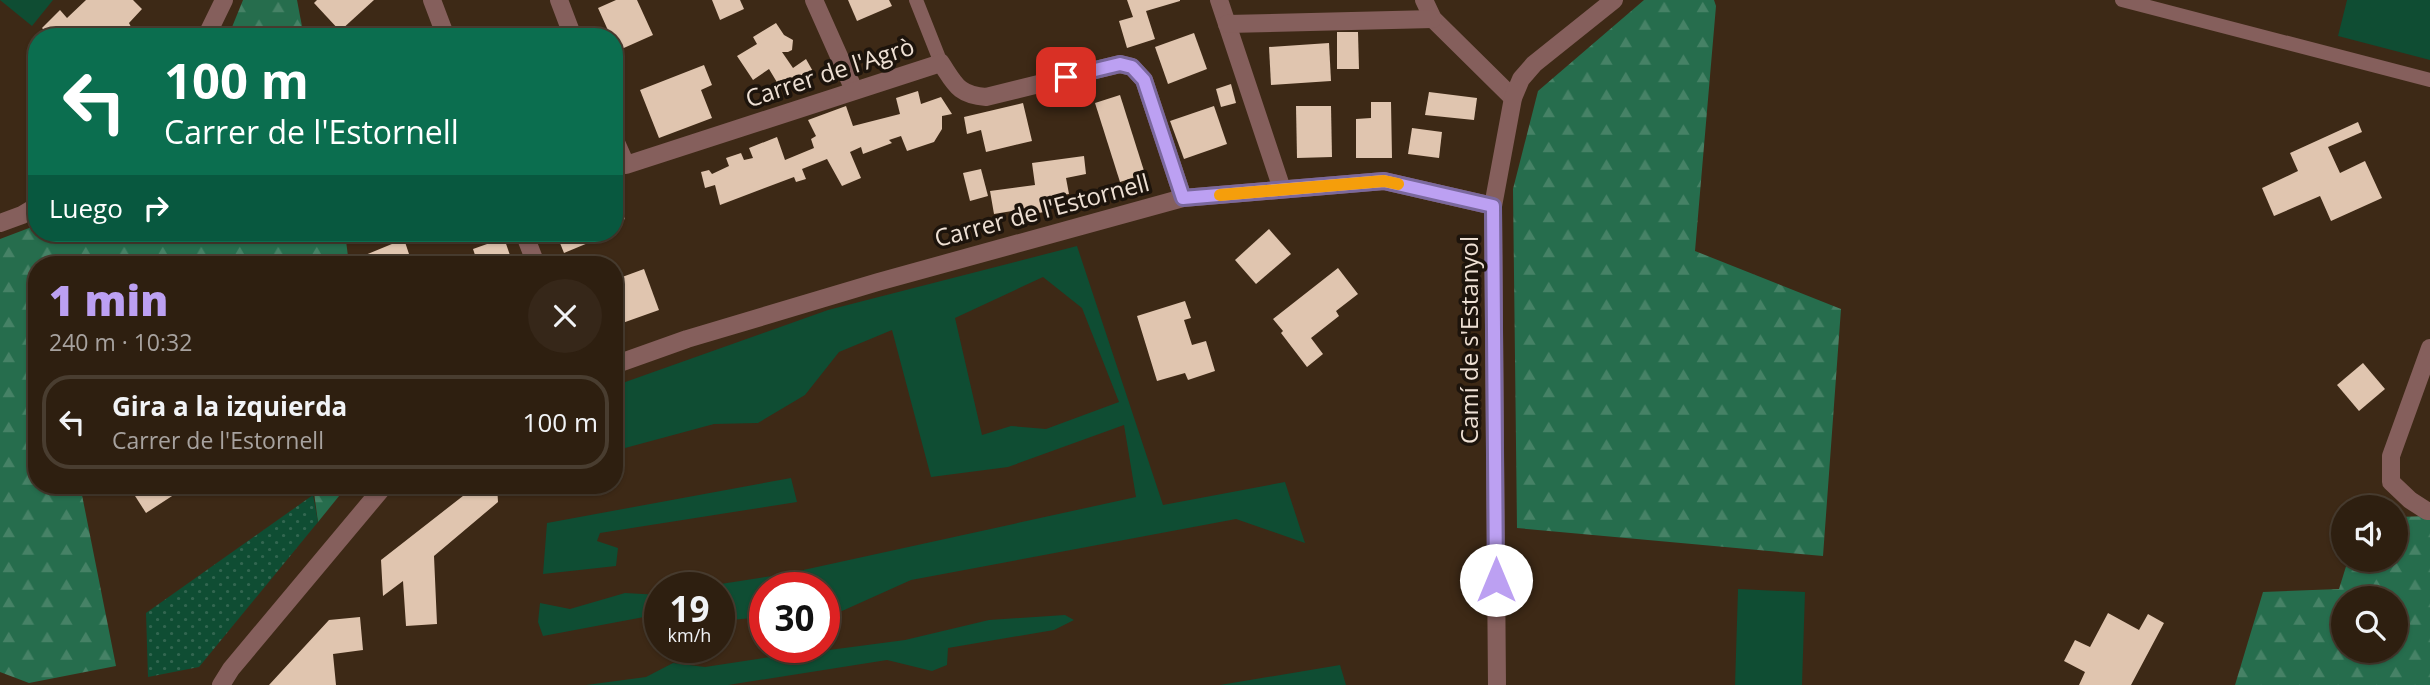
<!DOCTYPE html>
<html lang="es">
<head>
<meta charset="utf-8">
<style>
  :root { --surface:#2e1f10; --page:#362719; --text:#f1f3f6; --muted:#a7a29f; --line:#493d30; --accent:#bca0f2 }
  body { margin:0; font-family:"Open Sans",sans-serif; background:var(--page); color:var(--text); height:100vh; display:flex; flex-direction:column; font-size:26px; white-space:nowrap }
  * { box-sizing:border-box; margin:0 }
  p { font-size:23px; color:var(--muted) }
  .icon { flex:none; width:38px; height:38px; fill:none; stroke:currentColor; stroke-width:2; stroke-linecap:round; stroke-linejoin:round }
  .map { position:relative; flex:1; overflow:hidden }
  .side { position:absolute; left:28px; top:256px; width:595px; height:238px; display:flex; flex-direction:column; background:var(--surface); border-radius:28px; box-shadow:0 2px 5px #0004,0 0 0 2px var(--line) }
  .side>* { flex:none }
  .hud { position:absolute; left:28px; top:28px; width:595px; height:214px; border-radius:28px; box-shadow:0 2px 5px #0004,0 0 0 2px var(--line); background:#0b6e4f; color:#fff; overflow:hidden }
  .buttons { position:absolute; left:2331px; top:495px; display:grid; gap:14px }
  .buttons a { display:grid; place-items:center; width:77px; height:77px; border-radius:50%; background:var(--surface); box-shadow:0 2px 5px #0004,0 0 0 2px var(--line); font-size:35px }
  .speed { position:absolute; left:644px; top:572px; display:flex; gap:14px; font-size:35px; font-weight:700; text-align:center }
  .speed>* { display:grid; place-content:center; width:91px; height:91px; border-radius:50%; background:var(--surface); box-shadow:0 2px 5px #0004,0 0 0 2px var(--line); line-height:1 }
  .speed small { font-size:18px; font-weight:400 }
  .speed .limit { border:10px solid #d22; background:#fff; color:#111 }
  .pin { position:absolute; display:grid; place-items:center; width:60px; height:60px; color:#fff; margin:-30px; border-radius:14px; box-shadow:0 4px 10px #0006 }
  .me { position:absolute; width:77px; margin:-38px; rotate:0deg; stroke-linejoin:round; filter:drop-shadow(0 0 5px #0008) }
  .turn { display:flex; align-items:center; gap:24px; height:147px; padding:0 21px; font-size:32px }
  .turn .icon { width:91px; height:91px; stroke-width:2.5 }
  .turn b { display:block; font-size:49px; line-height:60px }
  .then { display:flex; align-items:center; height:66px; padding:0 21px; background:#0003; gap:14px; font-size:26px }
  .round { display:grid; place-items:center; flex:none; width:74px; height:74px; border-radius:37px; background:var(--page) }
  .head { display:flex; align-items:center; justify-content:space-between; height:119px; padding:0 21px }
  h1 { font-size:42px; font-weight:800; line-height:52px; color:var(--accent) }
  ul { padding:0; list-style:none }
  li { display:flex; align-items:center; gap:21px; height:94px; margin:0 14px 10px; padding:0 7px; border:4px solid var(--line); border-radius:28px }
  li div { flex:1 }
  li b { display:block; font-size:26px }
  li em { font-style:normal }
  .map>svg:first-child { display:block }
  .grass { fill:#0f4d33; fill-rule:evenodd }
  .forest { fill:url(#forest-firs); fill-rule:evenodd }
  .garden { fill:url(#garden-dots) }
  .building { fill:#e0c5af }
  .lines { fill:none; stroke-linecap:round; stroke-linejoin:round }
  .service { stroke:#855f5c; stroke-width:14 }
  .minor { stroke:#855f5c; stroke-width:18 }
  .route-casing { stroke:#7a689d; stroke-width:18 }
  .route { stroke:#bca0f2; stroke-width:12 }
  .slow { stroke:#f59e0b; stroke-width:12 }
  .labels { text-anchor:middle; stroke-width:7; stroke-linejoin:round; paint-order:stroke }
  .street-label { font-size:24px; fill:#eee0d4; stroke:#1d140c }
</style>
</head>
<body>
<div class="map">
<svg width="2430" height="685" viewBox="0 0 2430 685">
  <defs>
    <pattern id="forest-firs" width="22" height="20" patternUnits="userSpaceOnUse" patternTransform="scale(1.75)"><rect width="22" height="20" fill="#266d4d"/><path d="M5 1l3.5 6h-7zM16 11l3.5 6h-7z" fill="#468266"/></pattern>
    <pattern id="garden-dots" width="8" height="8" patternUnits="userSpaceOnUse" patternTransform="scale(1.75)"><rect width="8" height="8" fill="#0f4d33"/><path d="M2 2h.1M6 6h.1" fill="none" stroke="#326650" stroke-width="1.8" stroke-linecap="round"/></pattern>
  </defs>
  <rect width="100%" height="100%" fill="#3d2916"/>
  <!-- grass -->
  <g class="grass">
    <path d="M0,0h53l-21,26z"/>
    <path d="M2347,0h83v60l-92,-24z"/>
    <path d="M1077,246l86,259 122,-23 20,61 -69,-24 -325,61 -69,31 -18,1v-24h-59v29l-46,4v-33h-24l90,-14 351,-77 -12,-72 -116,42 -77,10 -39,-147 -53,22 -34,43 -47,28 -44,1 -100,27v-65l214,-76zM1043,277l39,31 37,94 -73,27 -35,-3 -29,9 -27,-117z"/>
    <path d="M791,478l6,24 -197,31 -3,8 21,7 -2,18 -73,8 4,-51z"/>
    <path d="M1738,589l67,3 -3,93h-67z"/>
    <path d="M625,593l35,2v19l-117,22 -5,-14 2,-19 30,6z"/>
    <path d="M1065,615l9,5 -20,10 -106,18 -1,17 -15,6 -45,-11 -159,25h-142l60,-8 27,-14 32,4 65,-10 6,-9h34l4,4 91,-12 84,-20z"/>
    <path d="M1340,665l6,20h-126z"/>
  </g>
  <!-- forest -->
  <g class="forest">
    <path d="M243,0h54l7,37h-76z"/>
    <path d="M1644,0h70l2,6 -21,245 146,58 -18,247 -306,-28 -4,-339 25,-98z"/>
    <path d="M37,225v8h308l4,31h-312v221h43l36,181 -87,17 -29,-11v-433z"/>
    <path d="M313,485h35l-30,37z"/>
    <path d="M2430,516v169h-195l28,-93 76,-3 9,-29h48v-43zM2343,598h53v53h-53z"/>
  </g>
  <!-- garden -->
  <path class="garden" d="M313,495l5,27 -119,145 -51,10 -2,-64z"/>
  <!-- building -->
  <g class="building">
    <path d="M86,0h47l9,9 -13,14 2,4 -1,10h-45l-8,-8 -8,8h-18l-9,-9 18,-18 7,8z"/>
    <path d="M317,0h57l-34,31 -26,-28z"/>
    <path d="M616,0h21l16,35 -36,16 -3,-14h-3l-13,-29z"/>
    <path d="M712,0h28l4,9 -24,11z"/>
    <path d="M848,0h41l3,6 -35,15z"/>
    <path d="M1127,0h53v1l-34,10 9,28 -28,9 -8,-27 14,-4z"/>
    <path d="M776,23l8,12 9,5 -1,10 -4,2h-6l11,16 13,-9 9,16 -12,8 -3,-6 -19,12 -12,-20 -16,11 -16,-24 20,-12 -4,-7z"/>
    <path d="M1337,32h21l1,37h-22z"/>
    <path d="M1194,33l13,36 -39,15 -13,-37z"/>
    <path d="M1329,43l2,38 -60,4 -2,-38z"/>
    <path d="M704,65l8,20 -11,5 11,28 -53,20 -19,-48z"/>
    <path d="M1231,84l5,19 -15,4 -5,-18z"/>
    <path d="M918,91l3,13 20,-7 11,17 -10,2v13l-8,13 -27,9 -6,-15 -12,4 3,3 -29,11 -2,-7 -11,5 11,26 -19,8 -15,-27 -25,10 4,10 -10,3 -2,-5 -74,28 -5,-20 -10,3 -4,-16 8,-2 3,4 17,-8 -3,-8 15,-5 3,7 9,-2 -4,-10 28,-11 8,23 29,-12 -3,-9 5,-3 -8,-16 38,-14 7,20 47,-12 -4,-16z"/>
    <path d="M1429,92l48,6 -3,22 -49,-5z"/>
    <path d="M1120,95l25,79 -25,8 -25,-79z"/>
    <path d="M1371,102h20l1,56h-36v-39l15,-1z"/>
    <path d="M1023,103l9,38 -46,11 -5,-22 -14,4 -3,-17z"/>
    <path d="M1214,106l13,38 -43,15 -14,-38z"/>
    <path d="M1296,106h35l1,51 -35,1z"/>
    <path d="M2358,122l4,10 -34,15 12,26 25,-12 17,37 -51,23 -11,-25 -46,20 -12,-28 36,-17 -8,-18z"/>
    <path d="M1412,128l30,4 -3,26 -31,-4z"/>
    <path d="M1084,156l2,18 -20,4 3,16 -20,3 2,14 -38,6 -1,-6 -18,3 -4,-23 45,-6 -3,-22z"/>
    <path d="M981,169l7,27 -18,5 -7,-28z"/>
    <path d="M614,192l11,27 -11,5z"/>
    <path d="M1269,229l22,25 -35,30 -21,-24z"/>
    <path d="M556,233h56l-48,20z"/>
    <path d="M504,238l9,26h-35l-5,-15z"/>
    <path d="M404,239l5,15 -13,6v4h-39l1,-6z"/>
    <path d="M1338,268l20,26 -22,17 3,5 -28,22 12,16 -16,13 -26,-34 2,-2 -10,-12z"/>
    <path d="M644,269l15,41 -45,16v-46z"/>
    <path d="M1185,301l6,17 -7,2 8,25 14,-4 9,30 -27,9 -3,-7 -28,8 -20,-65z"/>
    <path d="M2363,363l22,26 -26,22 -22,-26z"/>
    <path d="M128,485h61l-43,28z"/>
    <path d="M477,485h20l1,17 -64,54 3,68 -31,2 -3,-45 -20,15 -2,-36z"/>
    <path d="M2108,613l31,17 9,-16 16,9 -33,62h-52l6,-13 -21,-11 11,-21 15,7z"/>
    <path d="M360,617l3,33 -30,4 3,31h-67l60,-65z"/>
  </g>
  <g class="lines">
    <!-- service -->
    <g class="service">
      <path d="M916,0l25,63"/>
      <path d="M2122,0l308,80"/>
    </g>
    <!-- minor -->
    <g class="minor">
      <path d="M432,0l14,37"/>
      <path d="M559,0l14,37"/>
      <path d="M814,0l40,90"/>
      <path d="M1219,0l63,189"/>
      <path d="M1424,0l9,19 80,79"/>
      <path d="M1227,24l206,-5"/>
      <path d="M206,37l18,-37"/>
      <path d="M614,138l12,27 315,-102c14,21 17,32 45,34l134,-33 12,3 12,13 39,118"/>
      <path d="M0,223l22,-8 15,-9"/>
      <path d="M524,233l12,31"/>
      <path d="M2430,348l-39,108v26l19,18 17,11h3"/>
      <path d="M614,365l73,-26 191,-57 305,-84 201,-17 109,25"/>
      <path d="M221,685l10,-16 154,-184"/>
      <path d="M1497,685l-4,-479 20,-108 8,-19 13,-15 80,-64"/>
    </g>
  </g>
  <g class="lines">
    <!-- route casing -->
    <g class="route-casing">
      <path id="route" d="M1066,77l54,-13 12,3 12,13 39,118 201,-17 109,25 3,374"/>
    </g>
    <!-- route -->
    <use href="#route" class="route"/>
    <!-- slow -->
    <path class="slow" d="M1220,195l164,-14 14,3"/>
  </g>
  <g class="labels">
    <!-- street labels -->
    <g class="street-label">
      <text transform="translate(830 73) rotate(-18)" y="8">Carrer de l'Agrò</text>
      <text transform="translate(1042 211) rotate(-15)" y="8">Carrer de l'Estornell</text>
      <text transform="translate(1470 340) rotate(-90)" y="8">Camí de s'Estanyol</text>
    </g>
  </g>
</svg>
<div class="buttons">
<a><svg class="icon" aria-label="sound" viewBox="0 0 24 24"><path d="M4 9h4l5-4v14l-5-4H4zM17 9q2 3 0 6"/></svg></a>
<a><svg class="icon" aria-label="search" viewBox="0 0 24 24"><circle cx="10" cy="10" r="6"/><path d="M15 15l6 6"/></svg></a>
</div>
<div class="speed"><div>19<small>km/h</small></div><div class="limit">30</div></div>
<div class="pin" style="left:1066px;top:77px;background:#d93025"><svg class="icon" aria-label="arrive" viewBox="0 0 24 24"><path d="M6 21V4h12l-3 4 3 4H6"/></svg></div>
<svg class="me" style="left:1496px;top:580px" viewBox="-20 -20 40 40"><circle r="19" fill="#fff"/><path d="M0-13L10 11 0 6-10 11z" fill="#bca0f2"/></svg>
<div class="hud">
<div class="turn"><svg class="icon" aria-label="left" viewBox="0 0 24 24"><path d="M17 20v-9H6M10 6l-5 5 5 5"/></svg><div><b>100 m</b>Carrer de l'Estornell</div></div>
<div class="then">Luego<svg class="icon" aria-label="right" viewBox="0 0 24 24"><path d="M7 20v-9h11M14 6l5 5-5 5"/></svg></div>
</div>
<section class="side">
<div class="head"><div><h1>1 min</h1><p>240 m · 10:32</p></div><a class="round"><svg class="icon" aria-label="close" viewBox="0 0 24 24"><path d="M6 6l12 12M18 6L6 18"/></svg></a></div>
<ul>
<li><svg class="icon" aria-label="left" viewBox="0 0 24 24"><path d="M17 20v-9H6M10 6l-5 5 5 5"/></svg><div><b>Gira a la izquierda</b><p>Carrer de l'Estornell</p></div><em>100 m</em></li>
</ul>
</section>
</div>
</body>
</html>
